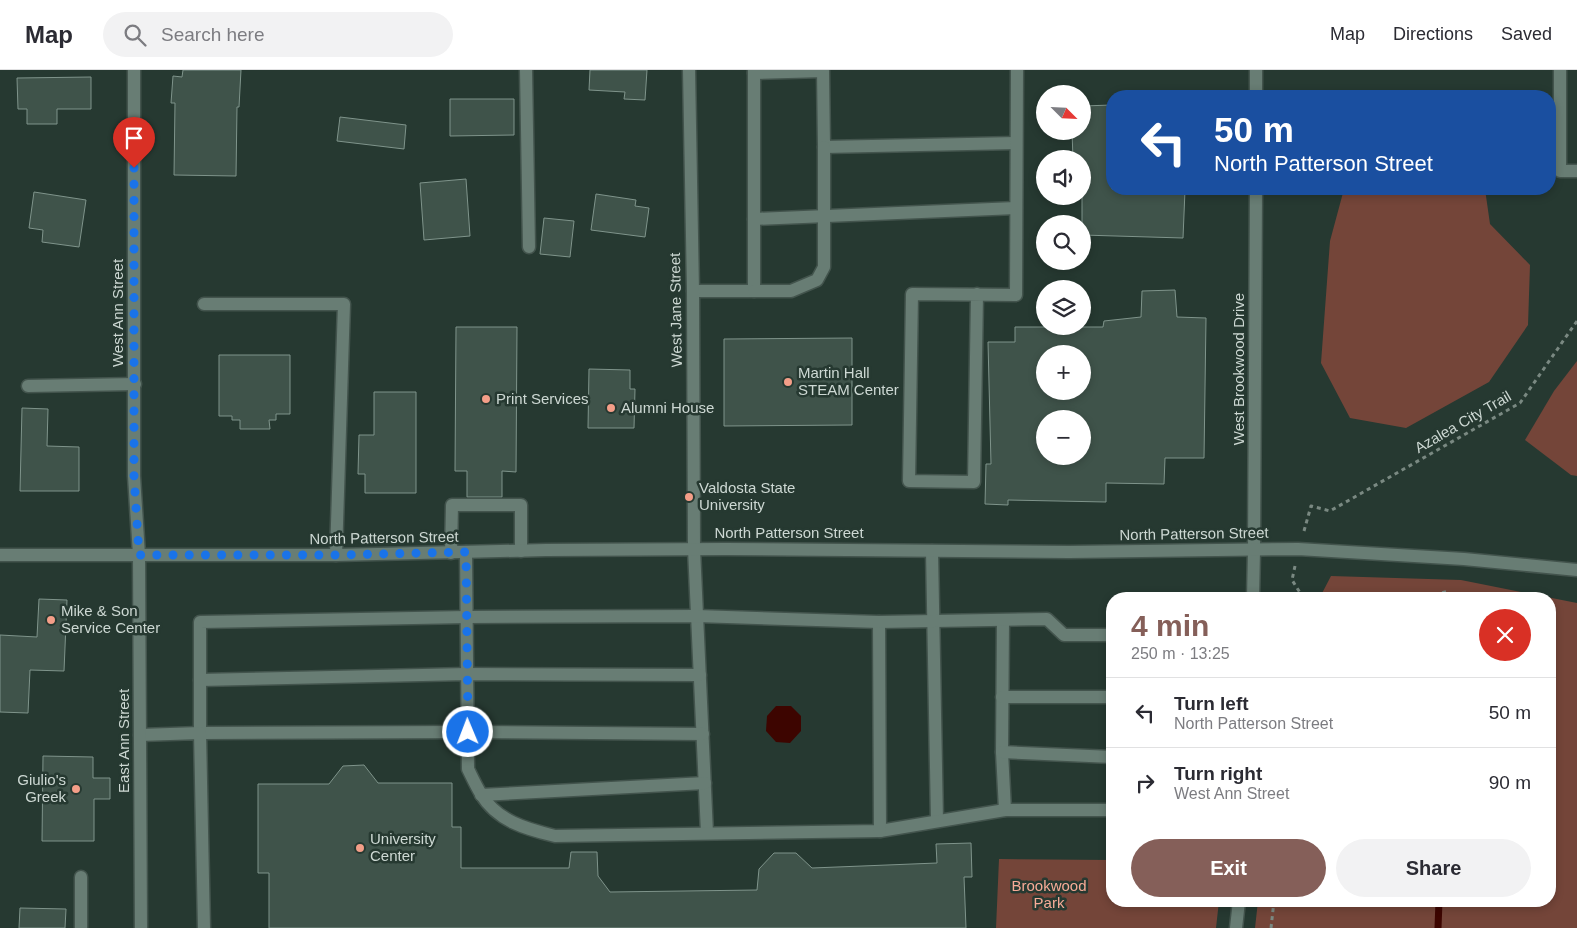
<!DOCTYPE html>
<html lang="en">
<head>
<meta charset="utf-8">
<style>
  :root { --surface:#fff; --page:#f2f2f3; --text:#2b2b33; --muted:#7c7c81; --line:#e1e1e2; --accent:#855f59 }
  body { margin:0; font-family:Helvetica,sans-serif; background:var(--page); color:var(--text); height:100vh; display:flex; flex-direction:column; font-size:19px; white-space:nowrap }
  * { box-sizing:border-box; margin:0 }
  p { font-size:16px; color:var(--muted) }
  .icon { flex:none; width:28px; height:28px; fill:none; stroke:currentColor; stroke-width:2; stroke-linecap:round; stroke-linejoin:round }
  .map { position:relative; flex:1; overflow:hidden }
  .drawer { position:absolute; left:1106px; top:522px; width:450px; height:315px; display:flex; flex-direction:column; background:var(--surface); border-radius:20px; box-shadow:0 2px 8px #0003 }
  .drawer>* { flex:none }
  .banner { position:absolute; left:1106px; top:20px; width:450px; height:105px; border-radius:20px; box-shadow:0 2px 8px #0003; background:#1a4fa0; color:#fff; overflow:hidden }
  .needle { width:32px; rotate:114deg }
  .fabs { position:absolute; left:1036px; top:15px; display:grid; gap:10px }
  .fabs a { display:grid; place-items:center; width:55px; height:55px; border-radius:50%; background:var(--surface); box-shadow:0 2px 8px #0003; font-size:25px }
  .pin { position:absolute; display:grid; place-items:center; width:42px; height:42px; color:#fff; margin:-51px -21px; border-radius:50% 50% 50% 0; rotate:-45deg; box-shadow:0 0 5px #0007 }
  .pin .icon { rotate:45deg }
  .me { position:absolute; width:55px; margin:-28px; rotate:359deg; stroke-linejoin:round; filter:drop-shadow(0 0 4px #0008) }
  .turn { display:flex; align-items:center; gap:18px; height:105px; padding:0 25px; font-size:22px }
  .turn .icon { width:65px; height:65px; stroke-width:2.5 }
  .turn b { display:block; font-size:35px; line-height:42px }
  .round { display:grid; place-items:center; flex:none; width:52px; height:52px; border-radius:26px; background:var(--page) }
  .head { display:flex; align-items:center; justify-content:space-between; height:85px; padding:0 25px }
  h1 { font-size:30px; font-weight:800; line-height:38px; color:var(--accent) }
  .button { display:flex; gap:10px; margin-top:auto; padding:10px 25px }
  .button a { flex:1; height:58px; border-radius:30px; background:var(--accent); color:#fff; font-size:20px; font-weight:800; line-height:58px; text-align:center }
  .button a+a { background:var(--page); color:var(--text) }
  ul { padding:0; list-style:none }
  li { display:flex; align-items:center; gap:15px; height:70px; padding:0 25px; border-top:1px solid var(--line) }
  li div { flex:1 }
  li b { display:block; font-size:19px }
  li em { font-style:normal }
  header { display:flex; align-items:center; gap:30px; box-sizing:border-box; height:70px; padding:0 25px; background:var(--surface); border-bottom:1px solid var(--line) }
  header strong { font-size:24px }
  nav { display:flex; gap:28px; margin-inline-start:auto; font-size:18px }
  .search { width:350px; height:45px; background:var(--page); display:flex; align-items:center; gap:12px; box-sizing:border-box; padding:0 18px; border-radius:28px; color:var(--muted); font-size:19px }
  .map>svg:first-child { display:block }
  .green { fill:#744539 }
  .water { fill:#3d0500 }
  .lines { fill:none; stroke-linecap:round; stroke-linejoin:round }
  .stream { stroke:#3d0500; stroke-width:7 }
  .building { fill:#3f534a; stroke:#7f948b; fill-rule:evenodd }
  .lane-casing { stroke:#43544d; stroke-width:15 }
  .street-casing { stroke:#43544d; stroke-width:15 }
  .secondary-casing { stroke:#43544d; stroke-width:15 }
  .path { stroke:#7a8982; stroke-width:3; stroke-dasharray:4 4; stroke-linecap:butt }
  .lane { stroke:#687d74; stroke-width:12 }
  .street { stroke:#687d74; stroke-width:12 }
  .secondary { stroke:#687d74; stroke-width:12 }
  .route { stroke:#1a73e8; stroke-width:9; stroke-dasharray:0 16.2 }
  .poi-dot { fill:#f49e88; stroke:#263931; stroke-width:2 }
  .labels { text-anchor:middle; stroke-width:5; stroke-linejoin:round; paint-order:stroke }
  .street-label { font-size:15px; fill:#cdd8d3; stroke:#263931 }
  .poi-label { font-size:15px; fill:#cdd8d3; stroke:#263931; text-anchor:start }
  .park-label { font-size:15px; fill:#f7ab97; stroke:#263931 }
</style>
</head>
<body>
<header>
<strong>Map</strong>
<div class="search"><svg class="icon" aria-label="search" viewBox="0 0 24 24"><circle cx="10" cy="10" r="6"/><path d="M15 15l6 6"/></svg>Search here</div>
<nav><a>Map</a><a>Directions</a><a>Saved</a></nav>
</header>
<div class="map">
<svg width="1577" height="858" viewBox="0 0 1577 858">
  <rect width="100%" height="100%" fill="#263931"/>
  <!-- green -->
  <g class="green">
    <path d="M1344,119h141l5,35 40,41 -2,60 -39,57 -83,46 -56,-10 -29,-55 9,-122z"/>
    <path d="M1577,291v115l-6,-1 -46,-35 29,-49z"/>
    <path d="M1331,506l130,4 116,23v325h-322l3,-27h292v-302h-231z"/>
    <path d="M999,789l113,1v41h107l-3,27h-220z"/>
  </g>
  <!-- water -->
  <path class="water" d="M776,636h15l10,10v15l-11,12 -14,-1 -10,-11 1,-15z"/>
  <g class="lines">
    <!-- stream -->
    <path class="stream" d="M1438,858l1,-27"/>
  </g>
  <!-- building -->
  <g class="building">
    <path d="M183,0h58l-2,37h-2l-1,69 -62,-1 1,-72h-4l2,-27 9,1z"/>
    <path d="M590,0h57l-2,30 -21,-1 1,-7 -36,-2z"/>
    <path d="M91,7v32h-34v15h-30v-15h-9l-1,-31z"/>
    <path d="M450,29h64v36l-64,1z"/>
    <path d="M1112,35v84l73,1 -2,48 -101,-3v-76h-9l-1,-28h10v-25z"/>
    <path d="M340,47l66,8 -2,24 -67,-8z"/>
    <path d="M466,109l4,57 -46,4 -4,-57z"/>
    <path d="M34,122l52,8 -7,47 -37,-5 1,-12 -14,-2z"/>
    <path d="M596,124l40,6 -1,6 14,2 -4,29 -54,-7z"/>
    <path d="M544,148l30,3 -4,36 -30,-3z"/>
    <path d="M1175,220l2,27 29,1 -2,140h-39l-1,26 -58,-1v19l-98,-2v5l-23,-1 1,-40h5l-3,-122h27v-15h88l1,-6 37,-4 1,-26zM1045,284h37v37h-37zM1045,349h37v37h-37z"/>
    <path d="M456,257h61l-1,145 -14,-1v26h-35v-26h-12z"/>
    <path d="M852,268v87l-128,1v-87z"/>
    <path d="M219,285h71v59h-14v6h-7l1,9h-30v-9h-8v-4h-13z"/>
    <path d="M589,299l41,1v19h5l-1,39h-46z"/>
    <path d="M374,322h42v101h-51v-19h-7l1,-39h15z"/>
    <path d="M22,338l26,1 -1,37 32,1v44h-59z"/>
    <path d="M39,529l28,1 -3,71 -34,-1 -2,43 -28,-1v-77l37,2z"/>
    <path d="M43,686l50,1v21h17v21h-16v42h-52z"/>
    <path d="M364,695l14,18h74v44h9v41h108l2,-16h26l1,24 12,16 147,-2 2,-21 15,-16h22l16,15 125,-5 -1,-19 35,-1 1,34h-8l2,51h-697v-55h-11v-89h71l14,-18z"/>
    <path d="M20,838l46,1 -1,19h-46z"/>
  </g>
  <g class="lines">
    <!-- lane casing -->
    <g class="lane-casing">
      <g id="lane">
        <path d="M526,0l3,177"/>
        <path d="M1560,0v101h17"/>
        <path d="M754,3l69,-2 1,76 192,-4"/>
        <path d="M754,149l262,-11"/>
        <path d="M693,221h61v-221"/>
        <path d="M754,221h37l26,-11 7,-13v-120"/>
        <path d="M977,224l-3,188 -65,-1 3,-187 104,1 1,-225"/>
        <path d="M204,234h140l-8,251"/>
        <path d="M28,316l107,-2"/>
        <path d="M694,479l13,284"/>
        <path d="M932,481l5,270"/>
        <path d="M466,482l2,217c4,8 8,17 13,25 16,27 45,35 74,42l325,-5 125,-21h107"/>
        <path d="M451,483l1,-48h69v46"/>
        <path d="M1003,551l-1,131 3,58"/>
        <path d="M879,552l1,209"/>
        <path d="M200,610l267,-6 233,1"/>
        <path d="M1002,627h110"/>
        <path d="M703,664l-235,-2 -268,1v-111l267,-5 230,-1 182,6 168,-3 17,16h48"/>
        <path d="M140,665l60,-2 4,195"/>
        <path d="M1002,682l110,5"/>
        <path d="M481,725l224,-12"/>
        <path d="M81,807v51"/>
      </g>
    </g>
    <!-- street casing -->
    <g class="street-casing">
      <g id="street">
        <path d="M134,0v406l5,79 2,373"/>
        <path d="M689,0l4,221 1,258"/>
        <path d="M1253,529l1,-49"/>
        <path d="M1236,858l3,-27"/>
      </g>
    </g>
    <!-- secondary casing -->
    <g class="secondary-casing">
      <g id="secondary">
        <path d="M1256,26v-26"/>
        <path d="M1254,480l2,-361"/>
        <path d="M0,485h336l210,-5 180,-1 343,3 229,-3 166,10 113,11"/>
      </g>
    </g>
    <!-- path -->
    <g class="path">
      <path d="M1304,461l7,-25 19,5 190,-108 57,-82"/>
      <path d="M1295,496l-3,14 12,19"/>
      <path d="M1419,529l30,-8"/>
      <path d="M1271,858l3,-27"/>
    </g>
    <!-- lane -->
    <use href="#lane" class="lane"/>
    <!-- street -->
    <use href="#street" class="street"/>
    <!-- secondary -->
    <use href="#secondary" class="secondary"/>
  </g>
  <g class="lines">
    <!-- route -->
    <path class="route" d="M134,98v308l5,79h197l130,-3 2,180"/>
  </g>
  <!-- markers -->
  <g class="poi-dot">
    <circle cx="788" cy="312" r="5"/>
    <circle cx="486" cy="329" r="5"/>
    <circle cx="611" cy="338" r="5"/>
    <circle cx="689" cy="427" r="5"/>
    <circle cx="51" cy="550" r="5"/>
    <circle cx="76" cy="719" r="5"/>
    <circle cx="360" cy="778" r="5"/>
  </g>
  <g class="labels">
    <!-- street labels -->
    <g class="street-label">
      <text transform="translate(676 240) rotate(-91)" y="5">West Jane Street</text>
      <text transform="translate(118 243) rotate(-90)" y="5">West Ann Street</text>
      <text transform="translate(1239 299) rotate(-90)" y="5">West Brookwood Drive</text>
      <text transform="translate(1463 352) rotate(-30)" y="5">Azalea City Trail</text>
      <text x="789" y="468">North Patterson Street</text>
      <text transform="translate(1194 464) rotate(-1)" y="5">North Patterson Street</text>
      <text transform="translate(384 468) rotate(-1)" y="5">North Patterson Street</text>
      <text transform="translate(124 671) rotate(-90)" y="5">East Ann Street</text>
    </g>
    <!-- poi labels -->
    <g class="poi-label">
      <text x="798" y="308">Martin Hall<tspan x="798" dy="17">STEAM Center</tspan></text>
      <text x="496" y="334">Print Services</text>
      <text x="621" y="343">Alumni House</text>
      <text x="699" y="423">Valdosta State<tspan x="699" dy="17">University</tspan></text>
      <text x="61" y="546">Mike &amp; Son<tspan x="61" dy="17">Service Center</tspan></text>
      <text x="66" y="715" text-anchor="end">Giulio's<tspan x="66" dy="17">Greek</tspan></text>
      <text x="370" y="774">University<tspan x="370" dy="17">Center</tspan></text>
    </g>
    <!-- park labels -->
    <g class="park-label">
      <text x="1049" y="821">Brookwood<tspan x="1049" dy="17">Park</tspan></text>
    </g>
  </g>
</svg>
<div class="fabs">
<a><svg class="needle" viewBox="-14 -14 28 28"><path d="M0-13l5 13h-10z" fill="#e53935"/><path d="M0 13l5-13h-10z" fill="#7c7c81"/></svg></a>
<a><svg class="icon" aria-label="sound" viewBox="0 0 24 24"><path d="M4 9h4l5-4v14l-5-4H4zM17 9q2 3 0 6"/></svg></a>
<a><svg class="icon" aria-label="search" viewBox="0 0 24 24"><circle cx="10" cy="10" r="6"/><path d="M15 15l6 6"/></svg></a>
<a><svg class="icon" aria-label="layers" viewBox="0 0 24 24"><path d="M12 4l9 5-9 5-9-5zM3 14l9 5 9-5"/></svg></a>
<a>+</a>
<a>−</a>
</div>
<div class="pin" style="left:134px;top:98px;background:#d93025"><svg class="icon" aria-label="arrive" viewBox="0 0 24 24"><path d="M6 21V4h12l-3 4 3 4H6"/></svg></div>
<svg class="me" style="left:468px;top:662px" viewBox="-20 -20 40 40"><circle r="17" fill="#1a73e8" stroke="#fff" stroke-width="3"/><path d="M0-11L8 9 0 5-8 9z" fill="#fff"/></svg>
<div class="banner">
<div class="turn"><svg class="icon" aria-label="left" viewBox="0 0 24 24"><path d="M17 20v-9H6M10 6l-5 5 5 5"/></svg><div><b>50 m</b>North Patterson Street</div></div>
</div>
<section class="drawer">
<div class="head"><div><h1>4 min</h1><p>250 m · 13:25</p></div><a class="round" style="background:#d93025;color:#fff"><svg class="icon" aria-label="close" viewBox="0 0 24 24"><path d="M6 6l12 12M18 6L6 18"/></svg></a></div>
<ul>
<li><svg class="icon" aria-label="left" viewBox="0 0 24 24"><path d="M17 20v-9H6M10 6l-5 5 5 5"/></svg><div><b>Turn left</b><p>North Patterson Street</p></div><em>50 m</em></li>
<li><svg class="icon" aria-label="right" viewBox="0 0 24 24"><path d="M7 20v-9h11M14 6l5 5-5 5"/></svg><div><b>Turn right</b><p>West Ann Street</p></div><em>90 m</em></li>
</ul>
<div class="button"><a>Exit</a><a>Share</a></div>
</section>
</div>
</body>
</html>
